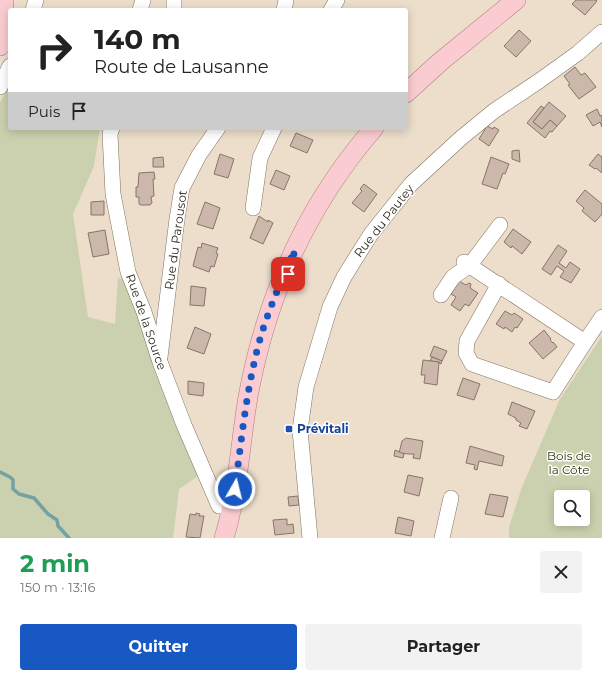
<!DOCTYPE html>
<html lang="fr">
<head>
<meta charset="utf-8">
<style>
  :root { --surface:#fff; --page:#f2f2f2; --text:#222; --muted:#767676; --accent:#1858c3 }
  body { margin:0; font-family:Montserrat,sans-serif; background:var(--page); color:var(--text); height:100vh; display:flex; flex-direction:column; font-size:15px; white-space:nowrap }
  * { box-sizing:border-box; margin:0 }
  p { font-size:13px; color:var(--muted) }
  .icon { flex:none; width:22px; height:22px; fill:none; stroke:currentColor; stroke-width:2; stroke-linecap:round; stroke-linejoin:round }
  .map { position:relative; height:538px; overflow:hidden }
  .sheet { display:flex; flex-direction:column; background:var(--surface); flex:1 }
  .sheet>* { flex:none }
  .top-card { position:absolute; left:8px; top:8px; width:400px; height:122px; border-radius:4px; box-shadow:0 2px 10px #0003; background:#fff; color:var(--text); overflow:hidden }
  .buttons { position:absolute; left:554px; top:490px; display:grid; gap:8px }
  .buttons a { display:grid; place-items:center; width:36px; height:36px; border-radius:4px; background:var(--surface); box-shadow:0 2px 10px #0003; font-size:20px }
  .pin { position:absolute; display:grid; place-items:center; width:34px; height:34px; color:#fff; margin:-17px; border-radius:8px; box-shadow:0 2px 6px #0006 }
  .me { position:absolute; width:44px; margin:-22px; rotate:8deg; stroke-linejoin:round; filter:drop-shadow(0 0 3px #0008) }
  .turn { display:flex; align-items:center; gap:14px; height:84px; padding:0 20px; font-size:18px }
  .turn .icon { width:52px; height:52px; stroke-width:2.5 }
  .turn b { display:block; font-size:28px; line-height:34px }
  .then { display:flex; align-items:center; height:38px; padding:0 20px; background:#0003; gap:8px; font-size:15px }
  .round { display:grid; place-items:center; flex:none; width:42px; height:42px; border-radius:4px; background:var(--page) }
  .summary { display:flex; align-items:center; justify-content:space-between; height:68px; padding:0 20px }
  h1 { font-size:24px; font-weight:700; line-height:30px; color:#1e9e55 }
  .cta { display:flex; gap:8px; margin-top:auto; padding:8px 20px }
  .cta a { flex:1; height:46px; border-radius:4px; background:var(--accent); color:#fff; font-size:16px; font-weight:700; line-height:46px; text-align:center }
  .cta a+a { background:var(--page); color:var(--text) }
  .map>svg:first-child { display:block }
  .green { fill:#cbd0ae; fill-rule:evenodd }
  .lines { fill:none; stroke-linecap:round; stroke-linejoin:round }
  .stream { stroke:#74a1a2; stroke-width:3.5 }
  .building { fill:#ccb8ab; stroke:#877568 }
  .minor-casing { stroke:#7f7261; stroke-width:16 }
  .major-casing { stroke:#b17d80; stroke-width:20 }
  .minor { stroke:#fff; stroke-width:15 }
  .major { stroke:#faccd1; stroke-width:19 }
  .route { stroke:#1858c3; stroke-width:7; stroke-dasharray:0 12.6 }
  .transit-dot { fill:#1a4fb4; stroke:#fff; stroke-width:1.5 }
  .labels { text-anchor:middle; stroke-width:3; stroke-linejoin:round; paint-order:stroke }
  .street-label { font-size:12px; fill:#2f2a23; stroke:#fff }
  .transit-label { font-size:12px; font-weight:bold; fill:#164399; stroke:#fff; text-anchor:start }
  .park-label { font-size:12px; fill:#313408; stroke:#fff }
</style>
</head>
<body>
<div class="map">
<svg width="602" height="538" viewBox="0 0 602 538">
  <rect width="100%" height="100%" fill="#ecdecb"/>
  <!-- green -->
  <g class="green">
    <path d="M10,81v47h90l-6,38 -21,48 15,103 27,7 3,-46 8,1 72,197 -19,13 -6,49h-173v-435z"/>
    <path d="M602,336v202h-93v-11l13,-40 38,-88zM561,497h22v22h-22z"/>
  </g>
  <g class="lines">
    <!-- stream -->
    <path class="stream" d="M0,472l10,5 3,3v9l6,5 15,4 14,16 9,6 1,6 11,12"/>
  </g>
  <!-- building -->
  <g class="building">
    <path d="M576,0h20l1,1 -12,14 -13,-11z"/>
    <path d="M519,30l12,11 -15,16 -12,-11z"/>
    <path d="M575,67l6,8 4,-2 11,14 -17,12 -11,-14 2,-1 -6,-8z"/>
    <path d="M549,102l17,14 -9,10 -7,-6 -8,9 -9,-7z"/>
    <path d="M541,106l3,2 -11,14 9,7 8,-9 7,6 -5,6 -2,-1 -5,7 -18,-15z"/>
    <path d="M597,109l3,7 2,-1v12l-2,-5 -7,4 -7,-11z"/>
    <path d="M487,126l6,3 1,-2 5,3 -10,16 -10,-7z"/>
    <path d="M296,133l17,7 -6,13 -17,-7z"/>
    <path d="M519,150l1,12 -8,-3v-8z"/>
    <path d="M220,154l14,5 -6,19 -14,-4z"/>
    <path d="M598,154l4,3v16l-6,-5 -1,1 -6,-4z"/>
    <path d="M163,157l1,10h-11v-9z"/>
    <path d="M491,157l18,7 -4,10 -2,-1 -6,16 -15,-5z"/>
    <path d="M276,170l14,6 -6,14 -14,-6z"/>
    <path d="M154,172l1,7h-2l1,17 -3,1 1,6 -2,2h-9l-2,-1v-7h-3v-10h2l1,-14z"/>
    <path d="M364,184l13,10 -13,18 -12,-9 10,-12 -2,-2z"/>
    <path d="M585,190l17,14v10l-7,8 -13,-11 2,-3 -8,-7z"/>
    <path d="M104,201v14h-13v-13z"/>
    <path d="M205,202l15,6 -7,21 -16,-5z"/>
    <path d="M259,216l9,6v-2l5,3 -10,21 -13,-6z"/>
    <path d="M513,229l18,13 -9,12 -10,-8 -1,2 -7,-6z"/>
    <path d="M105,230l4,24 -16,3 -5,-24z"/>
    <path d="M202,243l16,5 -2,5 2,1 -4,13 -3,-1 -2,6 -16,-6 5,-19 3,1z"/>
    <path d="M558,245l9,6 -8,12 7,5 4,-6 10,7 -9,14 -11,-6 4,-6 -7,-5 -6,9 -9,-6z"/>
    <path d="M459,281l7,4 3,-2 2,1 -1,4 8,5 -9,13 -4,-2 -5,7 -9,-6 5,-8 -5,-3z"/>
    <path d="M191,286l15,2 -2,18 -14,-1z"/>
    <path d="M505,311l7,4 2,-2 9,6 -6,9 -2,-1 -3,5 -7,-5 -1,2 -8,-5z"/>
    <path d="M195,327l16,7 -7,20 -17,-6z"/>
    <path d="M544,330l7,9 -1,1 3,3v-1l4,5 -14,12 -14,-16z"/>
    <path d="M434,346l13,5 -5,10 -12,-5z"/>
    <path d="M432,357l10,4 -1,3 -2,-1v-1l-9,-1z"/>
    <path d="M423,360l16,2 -2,23 -13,-2 1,-8h-4z"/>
    <path d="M463,378l17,6 -6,16 -17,-5z"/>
    <path d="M188,381l16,2 -1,13 -15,-2z"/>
    <path d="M512,402l23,9 -8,18 -8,-3 2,-3 -5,-3v-2l-8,-4z"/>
    <path d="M406,438l17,3 -3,18 -7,-1 1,-4h-5l-10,-1 3,-12z"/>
    <path d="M470,446l34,10 -2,10 -23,-5 -2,9 -3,-1 1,-4 -9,-2z"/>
    <path d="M395,450l9,4 -1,4 -9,-2z"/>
    <path d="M408,475l15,3 -4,18 -15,-4z"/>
    <path d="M490,494l18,3 -5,20 -18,-3z"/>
    <path d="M298,496l1,9 -10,1 -1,-9z"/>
    <path d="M196,513l4,1 -1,2h5l-4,22 -14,-1 4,-23 6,1z"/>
    <path d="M398,517l16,4 -3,15 -16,-3z"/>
    <path d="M287,519v6l6,-1 1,9 -19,2 -2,-15z"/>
  </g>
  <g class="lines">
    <!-- minor casing -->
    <g class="minor-casing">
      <g id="minor">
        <path d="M174,0v10"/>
        <path d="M33,10l3,-10"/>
        <path d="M140,10l3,-10"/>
        <path d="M284,10l2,-10"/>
        <path d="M331,10l6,-10"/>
        <path d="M0,87l10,-21"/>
        <path d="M112,128l-2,6 3,60 15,78 16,40 16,50 24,63 35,81"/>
        <path d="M253,208l7,-50 14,-30"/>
        <path d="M464,262l121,80 17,-25"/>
        <path d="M499,284l-32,57 -1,12 6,11 81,28 32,-50"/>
        <path d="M441,295l12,-18 17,-12 30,-40"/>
        <path d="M160,357l17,-138 5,-31 17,-33 19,-27"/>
        <path d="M310,538l-10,-108 6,-43 24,-80 14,-30 13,-21 14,-22 40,-50 50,-46 33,-27 45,-30 39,-28 24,-21"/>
        <path d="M442,538l9,-40"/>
      </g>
    </g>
    <!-- major casing -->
    <g class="major-casing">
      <g id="major">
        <path d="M0,46l2,-12 2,-34"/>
        <path d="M406,93l34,-31 76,-62"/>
        <path d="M224,538c14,-45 16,-94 24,-141 18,-99 59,-192 126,-269"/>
      </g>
    </g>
    <!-- minor -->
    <use href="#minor" class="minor"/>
    <!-- major -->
    <use href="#major" class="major"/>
  </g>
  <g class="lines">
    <!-- route -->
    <path class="route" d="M235,489c7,-53 12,-108 28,-160 9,-27 20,-53 32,-79l-7,24"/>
  </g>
  <!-- markers -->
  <rect class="transit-dot" x="285" y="425" width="8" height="8" rx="2"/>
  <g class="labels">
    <!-- street labels -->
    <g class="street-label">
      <text transform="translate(384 221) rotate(-52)" y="4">Rue du Pautey</text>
      <text transform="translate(176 240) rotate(-82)" y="4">Rue du Parousot</text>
      <text transform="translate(146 322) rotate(71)" y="4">Rue de la Source</text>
    </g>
    <!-- transit labels -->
    <g class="transit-label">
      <text x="297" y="433">Prévitali</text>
    </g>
    <!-- park labels -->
    <g class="park-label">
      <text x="569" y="460">Bois de<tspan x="569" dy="14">la Côte</tspan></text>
    </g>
  </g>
</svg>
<div class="buttons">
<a><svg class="icon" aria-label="search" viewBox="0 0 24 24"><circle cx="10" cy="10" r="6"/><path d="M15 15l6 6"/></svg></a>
</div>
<div class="pin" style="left:288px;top:274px;background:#d93025"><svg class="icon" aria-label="arrive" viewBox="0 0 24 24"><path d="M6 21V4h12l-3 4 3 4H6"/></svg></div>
<svg class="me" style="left:235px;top:489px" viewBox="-20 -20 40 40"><circle r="17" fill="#1858c3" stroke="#fff" stroke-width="3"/><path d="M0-11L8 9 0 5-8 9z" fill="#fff"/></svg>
<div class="top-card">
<div class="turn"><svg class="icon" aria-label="right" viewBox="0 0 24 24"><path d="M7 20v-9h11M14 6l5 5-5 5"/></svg><div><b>140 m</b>Route de Lausanne</div></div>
<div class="then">Puis<svg class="icon" aria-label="arrive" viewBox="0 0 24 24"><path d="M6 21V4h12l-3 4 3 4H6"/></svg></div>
</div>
</div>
<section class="sheet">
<div class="summary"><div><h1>2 min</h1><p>150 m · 13:16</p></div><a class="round"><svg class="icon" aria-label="close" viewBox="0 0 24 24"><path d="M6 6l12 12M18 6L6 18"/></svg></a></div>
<div class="cta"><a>Quitter</a><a>Partager</a></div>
</section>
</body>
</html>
